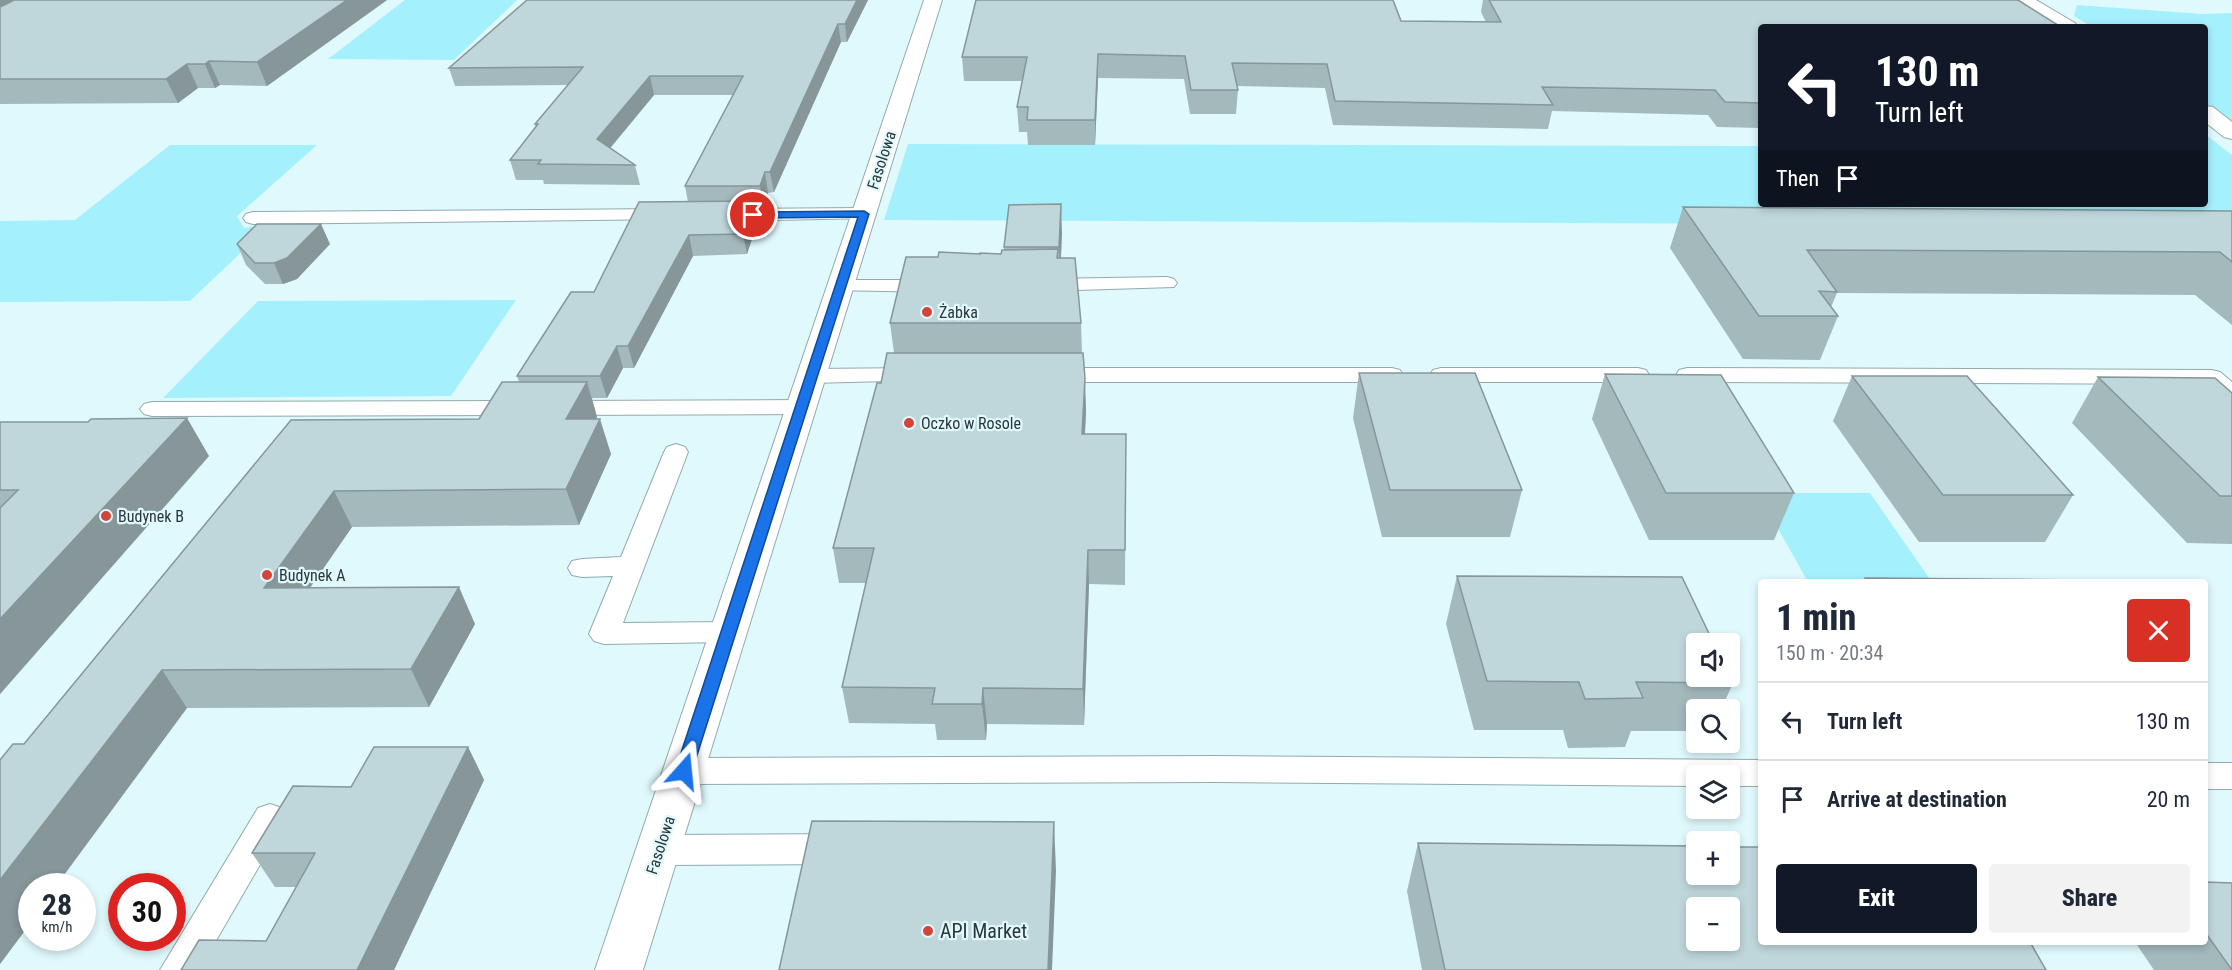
<!DOCTYPE html>
<html lang="en">
<head>
<meta charset="utf-8">
<style>
  :root { --surface:#fff; --page:#f2f2f3; --text:#1f2937; --muted:#747a83; --line:#e0e1e3; --accent:#111827 }
  body { margin:0; font-family:"Roboto Condensed",sans-serif; background:var(--page); color:var(--text); height:100vh; display:flex; flex-direction:column; font-size:22px; white-space:nowrap }
  * { box-sizing:border-box; margin:0 }
  p { font-size:20px; color:var(--muted) }
  .icon { flex:none; width:33px; height:33px; fill:none; stroke:currentColor; stroke-width:2; stroke-linecap:round; stroke-linejoin:round }
  .map { position:relative; flex:1; overflow:hidden }
  .drawer { position:absolute; left:1758px; top:579px; width:450px; height:366px; display:flex; flex-direction:column; background:var(--surface); border-radius:6px; box-shadow:0 3px 9px #0003 }
  .drawer>* { flex:none }
  .banner { position:absolute; left:1758px; top:24px; width:450px; height:183px; border-radius:6px; box-shadow:0 3px 9px #0003; background:#111827; color:#fff; overflow:hidden }
  .buttons { position:absolute; left:1686px; top:633px; display:grid; gap:12px }
  .buttons a { display:grid; place-items:center; width:54px; height:54px; border-radius:6px; background:var(--surface); box-shadow:0 3px 9px #0003; font-size:30px }
  .speed { position:absolute; left:18px; top:873px; display:flex; gap:12px; font-size:30px; font-weight:700; text-align:center }
  .speed>* { display:grid; place-content:center; width:78px; height:78px; border-radius:50%; background:var(--surface); box-shadow:0 3px 9px #0003; line-height:1 }
  .speed small { font-size:15px; font-weight:400 }
  .speed .limit { border:9px solid #d22; background:#fff; color:#111 }
  .pin { position:absolute; display:grid; place-items:center; width:51px; height:51px; color:#fff; margin:-26px; border:3px solid #fff; border-radius:50%; box-shadow:0 2px 6px #0007 }
  .me { position:absolute; width:66px; margin:-33px; rotate:18deg; stroke-linejoin:round; filter:drop-shadow(0 0 4px #0008) }
  .turn { display:flex; align-items:center; gap:21px; height:126px; padding:0 18px; font-size:27px }
  .turn .icon { width:78px; height:78px; stroke-width:2.5 }
  .turn b { display:block; font-size:42px; line-height:51px }
  .then { display:flex; align-items:center; height:57px; padding:0 18px; background:#0003; gap:12px; font-size:22px }
  .round { display:grid; place-items:center; flex:none; width:63px; height:63px; border-radius:6px; background:var(--page) }
  .headline { display:flex; align-items:center; justify-content:space-between; height:102px; padding:0 18px }
  h1 { font-size:36px; font-weight:800; line-height:45px }
  .button { display:flex; gap:12px; margin-top:auto; padding:12px 18px }
  .button a { flex:1; height:69px; border-radius:6px; background:var(--accent); color:#fff; font-size:24px; font-weight:800; line-height:69px; text-align:center }
  .button a+a { background:var(--page); color:var(--text) }
  ul { padding:0; list-style:none }
  li { display:flex; align-items:center; gap:18px; height:78px; padding:0 18px; border-top:2px solid var(--line) }
  li div { flex:1 }
  li b { display:block; font-size:22px }
  li em { font-style:normal }
  .map>svg:first-child { display:block }
  .green { fill:#a4f1fd }
  .lines { fill:none; stroke-linecap:round; stroke-linejoin:round }
  .lane-casing { stroke:#92aaad; stroke-width:2 }
  .street-casing { stroke:#92aaad; stroke-width:2 }
  .lane { fill:#fff; fill-rule:evenodd }
  .street { fill:#fff; fill-rule:evenodd }
  .wall { fill:#a4b9bc }
  .shaded-wall { fill:#869699 }
  .building { fill:#bfd7db; stroke:#869699; stroke-width:1.5; fill-rule:evenodd }
  .route { fill:#1a73e8; stroke:#114b97; stroke-width:1.5 }
  .poi-dot { fill:#d3453a; stroke:#e0f9fd; stroke-width:2 }
  .labels { text-anchor:middle; stroke-width:4.5; stroke-linejoin:round; paint-order:stroke }
  .street-label { font-size:16px; fill:#2c3638; stroke:#e0f9fd }
  .poi-label { font-size:16px; fill:#2c3638; stroke:#e0f9fd; text-anchor:start }
  .near-poi-label { font-size:20px; fill:#2c3638; stroke:#e0f9fd; text-anchor:start }
</style>
</head>
<body>
<div class="map">
<svg width="2232" height="970" viewBox="0 0 2232 970">
  <rect width="100%" height="100%" fill="#e0f9fd"/>
  <!-- green -->
  <g class="green">
    <path d="M405,0h112l-63,60 -126,-1z"/>
    <path d="M2077,5l126,9 29,-1v108l-27,-18v-76h-113l-18,-11z"/>
    <path d="M2205,134l27,21v71l-1348,-6 24,-76 853,2v58h444z"/>
    <path d="M170,145h147l-80,71 7,12 28,-5 -82,78 -190,1v-81l75,-1z"/>
    <path d="M516,300l-65,96 -288,2 95,-97z"/>
    <path d="M1758,493h112l62,89h-124z"/>
  </g>
  <g class="lines">
    <!-- lane casing -->
    <g class="lane-casing">
      <g id="lane">
        <path d="M864,208l7,2 2,4 -2,4 -149,3 -7,-2 -2,-4 2,-4 7,-2z"/>
        <path d="M667,209l7,2 2,4 -2,4 -421,5 -7,-2 -3,-4 3,-4 7,-2z"/>
        <path d="M1167,277l7,2 3,4 -3,4 -129,4 -7,-2 -3,-4 3,-4 7,-2z"/>
        <path d="M840,280h93l7,2 3,4 -3,4 -7,2 -100,-2 -3,-4 3,-4z"/>
        <path d="M918,368l8,2 3,5 -3,5 -115,3 -8,-2 -3,-5 3,-5 8,-2z"/>
        <path d="M1051,368h341l8,2 3,5 -3,5 -8,2h-341l-8,-2 -3,-5 3,-5z"/>
        <path d="M1441,368h197l8,2 3,5 -3,5 -8,2h-197l-8,-2 -3,-5 3,-5z"/>
        <path d="M1687,368l525,2 8,2 12,10v19l-8,-2 -18,-15 -519,-2 -8,-2 -3,-5 3,-5z"/>
        <path d="M801,400l8,2 4,5 -4,5 -8,2 -241,1 -8,-2 -4,-5 4,-5 8,-2z"/>
        <path d="M521,401l8,2 4,5 -4,5 -8,2 -369,1 -8,-2 -4,-5 4,-5 8,-2z"/>
        <path d="M676,444l9,3 3,5 -65,171 105,-1 10,3 5,7 -5,7 -10,3 -124,2 -10,-3 -5,-7 24,-58 -31,1 -10,-2 -4,-7 4,-7 10,-2 39,-2 43,-105 3,-5z"/>
        <path d="M1215,756l546,4v26h-31v-10h-34v10l-481,-4 -532,2 -11,-4 -5,-9 5,-9 11,-4z"/>
        <rect x="2205" y="763" width="27" height="26"/>
        <path d="M270,804l12,4 5,10 -88,152h-39l98,-162z"/>
        <path d="M841,834l12,5 5,10 -5,10 -12,5 -183,1 -12,-5 -5,-10 5,-10 12,-5z"/>
      </g>
    </g>
    <!-- street casing -->
    <g class="street-casing">
      <g id="street">
        <path d="M924,0h18l-299,970h-48z"/>
        <path d="M2014,0h22l39,23 2,4h-22z"/>
        <path d="M2205,106l8,1 19,15v17l-8,-2 -19,-15z"/>
      </g>
    </g>
    <!-- lane -->
    <use href="#lane" class="lane"/>
    <!-- street -->
    <use href="#street" class="street"/>
  </g>
  <!-- wall -->
  <g class="wall">
    <path d="M0,0h387l-120,86 -47,-1 -5,3h-17l-20,15 -178,1z"/>
    <path d="M527,0h341l-21,42h-6l-67,150 -6,1 -4,13h-8l2,15 -11,33 -54,2 -59,112h-11l-16,30h-15l5,19 -1,2 15,35 -32,71 -227,2 -42,61 165,36 -46,83 -242,1 -155,178v35l-32,43v-204l24,-16 267,-324 188,-1 40,-37 -2,-6 77,-84 94,-90 -3,-16 49,-91h-80l-44,53 25,17 5,20 -96,-1 -1,-4h-27l-6,-20 26,-33 -1,-3 33,-39 -113,1 -6,-18z"/>
    <path d="M1483,0h535l-257,27v101l-44,-1 -9,-12 -156,-4 -4,18 -215,-4 -8,-37 -88,-2 1,4 -2,24h-46l-6,-35 -86,-1 -3,67h-67l-1,-13h-8l-2,-25 6,-26h-59l-2,-24 439,-36 85,1 -5,-10z"/>
    <path d="M1683,207l549,4v114l-37,-30 -358,-2 -6,14 7,9 -18,44 -77,-1 -73,-111z"/>
    <path d="M1062,232l-1,26 20,65 1,30 4,58 -1,23h41l-1,151 -36,-1 -5,141 -97,-1 -1,16h-49l-2,-16 -86,-1 -7,-36 24,-104h-27l-6,-35 48,-165 13,-30 -4,-30 48,-66 63,-3 3,-4v-3z"/>
    <path d="M237,244h93l-33,35 -14,5h-18l-19,-19z"/>
    <path d="M1359,373l163,117 -12,47h-128l-29,-119z"/>
    <path d="M1605,374l189,119 -20,47h-125l-57,-121z"/>
    <path d="M1852,376l221,119 -28,47h-126l-86,-121z"/>
    <path d="M2098,377l134,16v151l-45,-1 -115,-120z"/>
    <path d="M0,422h88l121,34 -209,238z"/>
    <path d="M1457,576l276,107 -12,27h-25v21h-65l-6,16 -57,1 -5,-18h-89l-28,-106z"/>
    <path d="M468,747l16,33 -90,190h-213l85,-29 30,-54h-21l-23,-34 99,-66z"/>
    <path d="M1418,843l628,127h-624l-15,-79z"/>
    <path d="M2205,882l27,88h-78l-19,-28h70z"/>
  </g>
  <!-- shaded-wall -->
  <g class="shaded-wall">
    <path d="M0,0h33l-33,17z"/>
    <path d="M347,0h40l-120,86 -10,-24z"/>
    <path d="M857,0h11l-21,42 -2,-18z"/>
    <path d="M838,24l3,18 -67,150 -4,-20z"/>
    <path d="M1098,54v24l-3,67v-25z"/>
    <path d="M209,61l11,24 -5,3 -10,-24z"/>
    <path d="M187,64l11,24 -20,15 -12,-24z"/>
    <path d="M650,76l4,19 -52,63 -5,-19z"/>
    <path d="M765,172l3,21 -4,13 -4,-20z"/>
    <path d="M755,201l3,20 -11,33 -4,-20z"/>
    <path d="M1061,204l1,28 -2,44 -1,-29z"/>
    <path d="M321,224l9,20 -33,35 -14,5 -9,-21z"/>
    <path d="M689,235l4,21 -59,112 -6,-22z"/>
    <path d="M617,346l6,22 -16,30 -7,-22z"/>
    <path d="M1085,378l1,33 -3,57 -1,-34z"/>
    <path d="M587,382l10,35 -19,37 -12,-35z"/>
    <path d="M187,418l22,38 -209,238v-75z"/>
    <path d="M600,419l11,35 -32,71 -13,-36z"/>
    <path d="M334,491l18,36 -68,98 -20,-37z"/>
    <path d="M1088,550l1,34 -5,141 -1,-36z"/>
    <path d="M459,587l16,37 -46,83 -18,-38z"/>
    <path d="M162,670l25,38 -131,178h-24v35l-32,43v-84z"/>
    <path d="M983,688l4,36 -1,16 -4,-36z"/>
    <path d="M468,747l16,33 -90,190h-37z"/>
    <path d="M1054,822l2,49 -4,99h-4z"/>
  </g>
  <!-- building -->
  <g class="building">
    <path d="M14,0h333l-90,62 -48,-1 -4,3h-18l-21,15h-166v-72z"/>
    <path d="M527,0h330l-12,24h-7l-68,148h-5l-5,14h-75l58,-110h-93l-53,63 38,26 -97,-1 3,-4h-31l28,-36h-3l48,-57 -134,1z"/>
    <path d="M976,0h417l8,21 100,1 -12,-22h529l43,27h-300v76l-36,-1 -10,-12 -173,-3 11,18 -218,-4 -8,-37 -95,-1 6,27h-47l-6,-34 -87,-2 -3,66h-68l1,-13h-11l10,-50h-65z"/>
    <path d="M755,201l-12,33 -54,1 -61,111h-11l-17,30h-83l54,-84h23l45,-90z"/>
    <path d="M1061,204l-2,43h-55l5,-42z"/>
    <path d="M1683,207l549,4v51l-12,-10 -413,-2 30,42 -18,-1 19,25h-79z"/>
    <path d="M257,224h64l-34,34 -13,5h-19l-18,-19z"/>
    <path d="M1058,249l-1,9h18l6,65h-191l16,-66h32l1,-5 41,2v-1l21,1 1,-4z"/>
    <path d="M887,353h196l2,25 -3,56h44l-1,116h-37l-5,139 -100,-1 -1,16h-50l3,-16 -93,-1 32,-139h-41l44,-165h4z"/>
    <path d="M1359,373h116l47,117h-132z"/>
    <path d="M1605,374l116,1 73,118h-128z"/>
    <path d="M1852,376h115l106,119h-130z"/>
    <path d="M2098,377l117,1 17,15v103h-12z"/>
    <path d="M502,382h85l-21,37h34l-34,70 -232,2 -70,97 195,-1 -48,82 -249,1 -162,210v-120l13,-16h11l267,-324 188,-1z"/>
    <path d="M187,418l-187,201v-111l18,-18h-18v-68h88l3,-3z"/>
    <path d="M1457,576l225,1 32,67h-18v32h34l3,7 -97,-1 7,16 -58,1 -6,-17 -92,-1z"/>
    <path d="M1865,578l226,2 2,2h-225z"/>
    <path d="M374,747h94l-111,223h-176l18,-30 67,1 49,-88h-63l41,-67 58,1z"/>
    <path d="M812,821l242,1 -6,148h-269z"/>
    <path d="M1418,843l278,3v28h34v-27h31v95h269l16,28h-601zM1696,908h34v32h-34z"/>
    <path d="M2205,882l27,1v87l-27,-38z"/>
  </g>
  <!-- route -->
  <path class="route" d="M864,211l5,3 -177,557 -2,5 -6,2 -7,-2 -2,-5 183,-554 -105,1 -5,-3 5,-3z"/>
  <!-- markers -->
  <g class="poi-dot">
    <circle cx="927" cy="312" r="6"/>
    <circle cx="909" cy="423" r="6"/>
    <circle cx="106" cy="516" r="6"/>
    <circle cx="267" cy="575" r="6"/>
    <circle cx="928" cy="931" r="6"/>
  </g>
  <g class="labels">
    <!-- street labels -->
    <g class="street-label">
      <text transform="translate(881 160) rotate(-72)" y="6">Fasolowa</text>
      <text transform="translate(660 845) rotate(-72)" y="6">Fasolowa</text>
    </g>
    <!-- poi labels -->
    <g class="poi-label">
      <text x="939" y="318">Żabka</text>
      <text x="921" y="429">Oczko w Rosole</text>
      <text x="118" y="522">Budynek B</text>
      <text x="279" y="581">Budynek A</text>
    </g>
    <!-- near-poi labels -->
    <g class="near-poi-label">
      <text x="940" y="938">API Market</text>
    </g>
  </g>
</svg>
<div class="buttons">
<a><svg class="icon" aria-label="sound" viewBox="0 0 24 24"><path d="M4 9h4l5-4v14l-5-4H4zM17 9q2 3 0 6"/></svg></a>
<a><svg class="icon" aria-label="search" viewBox="0 0 24 24"><circle cx="10" cy="10" r="6"/><path d="M15 15l6 6"/></svg></a>
<a><svg class="icon" aria-label="layers" viewBox="0 0 24 24"><path d="M12 4l9 5-9 5-9-5zM3 14l9 5 9-5"/></svg></a>
<a>+</a>
<a>−</a>
</div>
<div class="speed"><div>28<small>km/h</small></div><div class="limit">30</div></div>
<div class="pin" style="left:753px;top:215px;background:#d93025"><svg class="icon" aria-label="arrive" viewBox="0 0 24 24"><path d="M6 21V4h12l-3 4 3 4H6"/></svg></div>
<svg class="me" style="left:684px;top:771px" viewBox="-20 -20 40 40"><path d="M0-17L14 15 0 8-14 15z" fill="#1a73e8" stroke="#fff" stroke-width="4"/></svg>
<div class="banner">
<div class="turn"><svg class="icon" aria-label="left" viewBox="0 0 24 24"><path d="M17 20v-9H6M10 6l-5 5 5 5"/></svg><div><b>130 m</b>Turn left</div></div>
<div class="then">Then<svg class="icon" aria-label="arrive" viewBox="0 0 24 24"><path d="M6 21V4h12l-3 4 3 4H6"/></svg></div>
</div>
<section class="drawer">
<div class="headline"><div><h1>1 min</h1><p>150 m · 20:34</p></div><a class="round" style="background:#d93025;color:#fff"><svg class="icon" aria-label="close" viewBox="0 0 24 24"><path d="M6 6l12 12M18 6L6 18"/></svg></a></div>
<ul>
<li><svg class="icon" aria-label="left" viewBox="0 0 24 24"><path d="M17 20v-9H6M10 6l-5 5 5 5"/></svg><div><b>Turn left</b></div><em>130 m</em></li>
<li><svg class="icon" aria-label="arrive" viewBox="0 0 24 24"><path d="M6 21V4h12l-3 4 3 4H6"/></svg><div><b>Arrive at destination</b></div><em>20 m</em></li>
</ul>
<div class="button"><a>Exit</a><a>Share</a></div>
</section>
</div>
</body>
</html>
